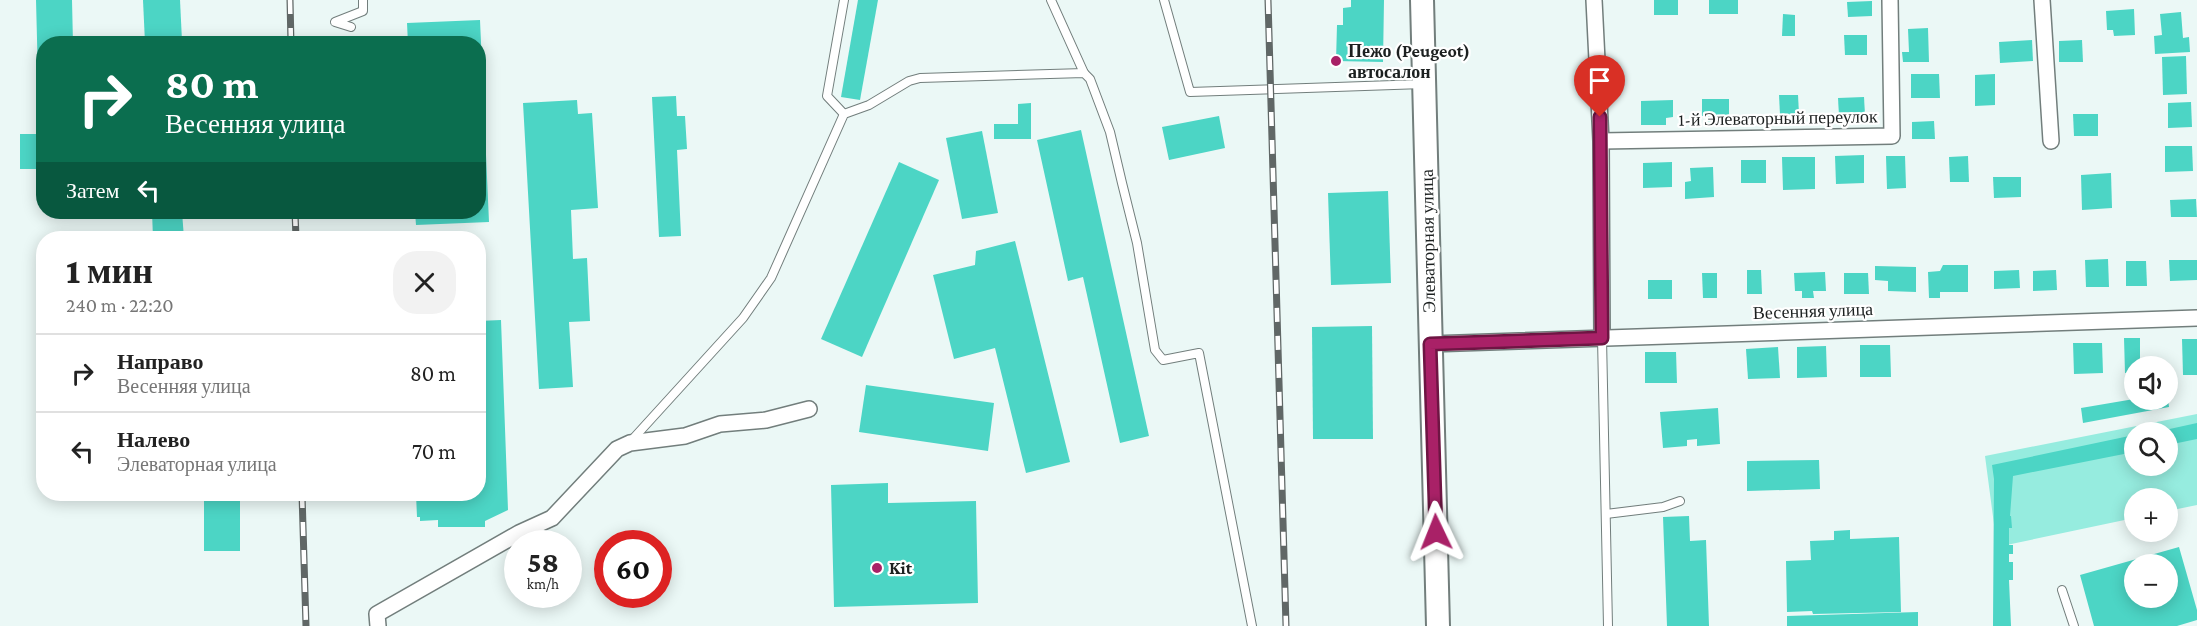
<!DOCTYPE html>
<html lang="ru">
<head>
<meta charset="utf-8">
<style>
  :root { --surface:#fff; --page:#f2f2f2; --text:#222; --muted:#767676; --line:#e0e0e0 }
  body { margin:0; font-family:"Crimson Pro",serif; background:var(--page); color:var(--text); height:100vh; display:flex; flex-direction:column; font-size:22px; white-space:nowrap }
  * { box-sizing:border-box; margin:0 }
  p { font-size:20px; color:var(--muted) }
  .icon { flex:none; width:33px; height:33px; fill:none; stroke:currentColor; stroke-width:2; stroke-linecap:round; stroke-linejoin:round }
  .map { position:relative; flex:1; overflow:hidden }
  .sheet { position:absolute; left:36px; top:231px; width:450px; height:270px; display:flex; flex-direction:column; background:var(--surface); border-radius:24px; box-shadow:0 3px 15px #0003 }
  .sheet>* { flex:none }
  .banner { position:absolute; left:36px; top:36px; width:450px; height:183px; border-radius:24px; box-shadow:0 3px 15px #0003; background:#0b6e4f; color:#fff; overflow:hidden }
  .controls { position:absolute; left:2124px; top:356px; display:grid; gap:12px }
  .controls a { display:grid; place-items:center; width:54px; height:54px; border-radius:50%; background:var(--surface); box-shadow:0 3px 15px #0003; font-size:30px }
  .speed { position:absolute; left:504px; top:530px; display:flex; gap:12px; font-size:30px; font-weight:700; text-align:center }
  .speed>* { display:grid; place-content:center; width:78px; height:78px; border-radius:50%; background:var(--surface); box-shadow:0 3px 15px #0003; line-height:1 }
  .speed small { font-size:15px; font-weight:400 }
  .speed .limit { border:9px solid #d22; background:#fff; color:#111 }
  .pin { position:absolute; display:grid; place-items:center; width:51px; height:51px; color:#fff; margin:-62px -26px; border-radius:50% 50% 50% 0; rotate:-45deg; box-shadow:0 0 6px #0007 }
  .pin .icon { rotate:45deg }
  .me { position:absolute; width:66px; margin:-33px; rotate:358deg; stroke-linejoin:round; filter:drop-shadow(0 0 4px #0008) }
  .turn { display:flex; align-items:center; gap:21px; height:126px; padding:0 30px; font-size:27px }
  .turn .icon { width:78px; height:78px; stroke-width:2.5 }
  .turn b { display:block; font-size:42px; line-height:51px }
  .then { display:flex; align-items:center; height:57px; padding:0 30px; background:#0003; gap:12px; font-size:22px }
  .round { display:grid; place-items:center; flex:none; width:63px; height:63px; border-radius:24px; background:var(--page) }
  .summary { display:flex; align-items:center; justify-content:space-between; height:102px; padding:0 30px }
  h1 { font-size:36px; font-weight:800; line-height:45px }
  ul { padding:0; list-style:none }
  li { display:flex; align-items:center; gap:18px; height:78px; padding:0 30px; border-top:2px solid var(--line) }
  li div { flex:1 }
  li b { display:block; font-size:22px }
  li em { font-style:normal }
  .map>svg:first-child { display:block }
  .green { fill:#96ecdf; fill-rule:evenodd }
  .building { fill:#4cd5c5; fill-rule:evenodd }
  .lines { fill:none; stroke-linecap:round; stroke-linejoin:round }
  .service-casing { stroke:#727e7c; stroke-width:10 }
  .minor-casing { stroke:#727e7c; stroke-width:18 }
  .primary-casing { stroke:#727e7c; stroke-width:26 }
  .service { stroke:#fff; stroke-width:8 }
  .minor { stroke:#fff; stroke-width:15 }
  .primary { stroke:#fff; stroke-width:22 }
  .rail-casing { stroke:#606766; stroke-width:7 }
  .rail { stroke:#fff; stroke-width:4.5; stroke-dasharray:14; stroke-linecap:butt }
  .route-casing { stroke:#6e1543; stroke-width:15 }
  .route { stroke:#a92167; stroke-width:10 }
  .poi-dot { fill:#a92167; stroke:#fff; stroke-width:2 }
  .labels { text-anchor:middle; stroke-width:4.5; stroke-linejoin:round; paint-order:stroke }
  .poi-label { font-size:18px; font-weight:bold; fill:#1c2020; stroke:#fff; text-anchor:start }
  .street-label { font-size:18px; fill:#1c2020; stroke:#fff }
</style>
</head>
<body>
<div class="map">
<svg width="2197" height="626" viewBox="0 0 2197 626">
  <rect width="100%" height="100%" fill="#ebf8f6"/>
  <!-- green -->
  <path class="green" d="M2197,414v91l-29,6v-13h-34v20l-137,29 -12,-91zM2134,432h34v33h-34z"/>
  <!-- building -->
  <g class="building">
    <path d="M36,0h36l1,44h-29v34h-6z"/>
    <path d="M143,0h37l2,41 -37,2z"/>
    <path d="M858,0h20l-18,100 -19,-3z"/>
    <path d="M1351,0h33l-1,62 -47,-1 1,-36h6v-17l8,-1z"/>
    <rect x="1654" y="0" width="24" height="15"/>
    <rect x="1709" y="0" width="29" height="14"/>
    <path d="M1872,1v15l-24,1 -1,-15z"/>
    <path d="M2134,9l1,26 -21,1 -1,-6h-6l-1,-19z"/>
    <path d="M2181,12l2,26 6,-1 1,15 -35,2 -1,-18 8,-1 -2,-21z"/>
    <path d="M1783,14l12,1v21h-13z"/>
    <path d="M480,20l9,202 -73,3 -1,-13h63v-168h-70l-1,-21z"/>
    <path d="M1928,28l1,34h-26l-1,-10h7l-1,-23z"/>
    <path d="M1844,35h23v20h-22z"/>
    <path d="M2032,40l1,21 -33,2 -1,-21z"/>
    <path d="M2082,40l1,22h-24v-21z"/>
    <path d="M2186,56l1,38 -24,1 -1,-38z"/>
    <path d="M1911,74h28l1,24h-29z"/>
    <path d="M1995,74v31l-20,1v-31z"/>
    <path d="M1779,95h19l1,19 -19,1z"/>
    <path d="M676,96l1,20h8l2,33 -10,1 4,86 -22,1 -7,-140z"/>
    <path d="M1864,97l1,18 -26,1 -1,-18z"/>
    <path d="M1702,99h27v23h-22v-6h-5z"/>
    <path d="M577,100l1,14 14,-1 6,95 -27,2 2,49 14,-1 3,63 -21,1 4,65 -34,2 -16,-286z"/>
    <path d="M1673,100v17l-7,1v7h-25v-24z"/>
    <path d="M2191,102l1,25 -24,1v-25z"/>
    <path d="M1031,103v36h-37v-15h24v-20z"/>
    <path d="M2073,114h25v22h-24z"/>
    <path d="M1219,116l6,32 -56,12 -7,-33z"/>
    <path d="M1934,121l1,18h-23v-17z"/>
    <path d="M1081,130l68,306 -29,7 -37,-166 -15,4 -31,-141z"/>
    <path d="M982,131l16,82 -36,6 -16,-81z"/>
    <rect x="20" y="134" width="24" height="35"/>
    <path d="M2165,146h27l1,25 -28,1z"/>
    <path d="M1864,155v28l-28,1 -1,-28z"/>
    <path d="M1886,156h19l1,32 -19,1z"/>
    <path d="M1968,156l1,26h-19l-1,-25z"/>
    <path d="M1782,157h33v32l-32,1z"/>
    <rect x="1741" y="160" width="25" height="23"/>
    <path d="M899,162l40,18 -77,177 -41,-18z"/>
    <path d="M1672,162v25l-29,1v-25z"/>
    <path d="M1713,167l1,30 -29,2v-17l6,-1 -1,-13z"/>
    <path d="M2111,173l1,35 -30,2 -1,-35z"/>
    <path d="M1993,177h28v20l-27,1z"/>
    <path d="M1388,191l3,92 -60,2 -3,-92z"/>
    <path d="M2196,199l1,18h-26l-1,-17z"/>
    <path d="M152,212h30l2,26h-31z"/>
    <path d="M1015,241l55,221 -44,11 -31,-125 -41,11 -21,-84 42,-10 1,-14z"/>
    <path d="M2108,259l1,28h-23l-1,-27z"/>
    <path d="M2169,260h28v20l-27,1z"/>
    <path d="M2126,261h20l1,25h-21z"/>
    <path d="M1943,265h25v27h-28v6h-11l-1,-26 12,-1z"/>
    <path d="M1875,266l41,1v25l-28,-1v-10l-13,-1z"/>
    <path d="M1747,270h14l1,24h-15z"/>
    <path d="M2019,270l1,18 -26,1v-18z"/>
    <path d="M2056,270l1,20 -24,1v-20z"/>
    <path d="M1825,272l1,19h-13l1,7h-12v-7h-7l-1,-18z"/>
    <path d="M1702,273h15v25h-14z"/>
    <path d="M1844,273h24l1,21h-25z"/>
    <rect x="1648" y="280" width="24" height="19"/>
    <path d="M501,320l7,190 -23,11v6h-47v-7l-18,1v-4h-3l-1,-23h62v-173z"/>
    <path d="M1372,326l1,113h-60l-1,-112z"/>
    <path d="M2124,338h16v28h-6v7h-9z"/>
    <path d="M2182,339h15v36h-14z"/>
    <path d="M2073,343h29l1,30 -29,1z"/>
    <path d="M1860,345h30l1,32h-31z"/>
    <path d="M1826,346l1,31 -30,1v-31z"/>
    <path d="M1778,347l2,31 -32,1 -2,-30z"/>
    <path d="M1645,352h31l1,31h-32z"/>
    <path d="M866,385l128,18 -6,48 -129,-19z"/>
    <path d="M2134,399h34l1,8 -86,16 -2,-15z"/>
    <path d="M1718,408l2,36 -23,2v-7l-10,1v6l-24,2 -3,-36z"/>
    <path d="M2197,423v16l-29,6v-13h-12z"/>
    <path d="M2134,435v17l-121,24 -3,40h1l1,12h-3v17h4v9h-4v8h4v18h-4l2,46h-18l1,-147 -2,-14z"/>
    <path d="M1819,460l1,29 -73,2v-30z"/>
    <path d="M888,483v20l88,-2 2,102 -144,4 -3,-122z"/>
    <rect x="204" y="494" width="36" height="57"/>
    <path d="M1689,516l1,25 16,-1 3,86h-42l-4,-109z"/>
    <path d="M1850,530v9l49,-2 2,75 -88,2 -1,-3 -25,1 -1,-51 25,-1 -1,-19 24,-1v-9z"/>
    <path d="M2179,547l18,63v10l-20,6h-83l-14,-51zM2134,564h34v33h-34z"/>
    <path d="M1918,612v14h-131v-10z"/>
  </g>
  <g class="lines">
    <!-- service casing -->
    <g class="service-casing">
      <g id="service">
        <path d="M1051,0l33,73"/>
        <path d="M1164,0l26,92 233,-8"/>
        <path d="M351,27l-16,-5 28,-11v-11"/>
        <path d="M844,114l-17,-18 17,-96"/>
        <path d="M1602,338l6,288"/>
        <path d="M631,441l112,-123 28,-40 73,-164 25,-9 40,-24 11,-3 164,-5 6,6 20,53 12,51 15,60 18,107 8,10 36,-7 53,273"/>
        <path d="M1606,514l57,-7 17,-6"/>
        <path d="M2062,590l12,36"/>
      </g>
    </g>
    <!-- minor casing -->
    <g class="minor-casing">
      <g id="minor">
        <path d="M1594,0l7,141 1,197"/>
        <path d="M2042,0l9,141"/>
        <path d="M1601,141l291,-5 -2,-136"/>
        <path d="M1430,344l767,-26"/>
        <path d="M378,626l-1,-12 142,-81 33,-15 65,-69 13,-6 55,-7 35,-12 46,-4 43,-11"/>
      </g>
    </g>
    <!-- primary casing -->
    <g class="primary-casing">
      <path id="primary" d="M1422,0l16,626"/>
    </g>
    <!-- service -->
    <use href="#service" class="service"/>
    <!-- minor -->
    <use href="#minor" class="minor"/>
    <!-- primary -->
    <use href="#primary" class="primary"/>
    <!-- rail casing -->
    <g class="rail-casing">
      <g id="rail">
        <path d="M290,0l1,44"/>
        <path d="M1268,0l18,626"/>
        <path d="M295,212l1,26"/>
        <path d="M302,494l4,132"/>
      </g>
    </g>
    <!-- rail -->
    <use href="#rail" class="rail"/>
  </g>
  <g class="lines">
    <!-- route casing -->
    <g class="route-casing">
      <path id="route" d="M1436,532l-6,-188 172,-6 -2,-221"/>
    </g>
    <!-- route -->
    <use href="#route" class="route"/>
  </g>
  <!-- markers -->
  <g class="poi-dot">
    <circle cx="1336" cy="61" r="6"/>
    <circle cx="877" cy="568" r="6"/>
  </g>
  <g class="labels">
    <!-- poi labels -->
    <g class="poi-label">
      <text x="1348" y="57">Пежо (Peugeot)<tspan x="1348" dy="21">автосалон</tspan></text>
      <text x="889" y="574">Kit</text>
    </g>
    <!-- street labels -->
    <g class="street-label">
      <text transform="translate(1778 118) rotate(-1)" y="6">1-й Элеваторный переулок</text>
      <text transform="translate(1428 241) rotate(-91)" y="6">Элеваторная улица</text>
      <text transform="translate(1813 311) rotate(-2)" y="6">Весенняя улица</text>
    </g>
  </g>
</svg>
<div class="controls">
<a><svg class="icon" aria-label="sound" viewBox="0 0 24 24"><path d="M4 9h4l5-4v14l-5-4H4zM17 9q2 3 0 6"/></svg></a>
<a><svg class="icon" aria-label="search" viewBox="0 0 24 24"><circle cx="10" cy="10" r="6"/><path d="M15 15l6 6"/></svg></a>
<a>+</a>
<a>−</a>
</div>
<div class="speed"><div>58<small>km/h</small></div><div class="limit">60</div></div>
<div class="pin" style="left:1600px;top:117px;background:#d93025"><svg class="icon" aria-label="arrive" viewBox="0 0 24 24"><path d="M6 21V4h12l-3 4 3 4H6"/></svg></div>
<svg class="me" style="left:1436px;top:532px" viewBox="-20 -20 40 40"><path d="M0-17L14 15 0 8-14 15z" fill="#a92167" stroke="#fff" stroke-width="4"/></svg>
<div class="banner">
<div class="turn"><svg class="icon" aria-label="right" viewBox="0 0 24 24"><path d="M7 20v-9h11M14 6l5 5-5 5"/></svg><div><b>80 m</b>Весенняя улица</div></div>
<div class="then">Затем<svg class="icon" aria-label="left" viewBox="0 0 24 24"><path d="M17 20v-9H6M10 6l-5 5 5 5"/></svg></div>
</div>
<section class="sheet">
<div class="summary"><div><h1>1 мин</h1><p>240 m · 22:20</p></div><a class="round"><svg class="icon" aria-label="close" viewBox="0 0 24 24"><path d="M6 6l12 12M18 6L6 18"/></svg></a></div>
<ul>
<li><svg class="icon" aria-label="right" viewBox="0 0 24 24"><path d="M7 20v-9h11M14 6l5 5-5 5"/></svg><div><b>Направо</b><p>Весенняя улица</p></div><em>80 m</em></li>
<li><svg class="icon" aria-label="left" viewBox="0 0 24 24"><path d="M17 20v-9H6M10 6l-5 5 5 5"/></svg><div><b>Налево</b><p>Элеваторная улица</p></div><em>70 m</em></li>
</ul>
</section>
</div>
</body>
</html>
